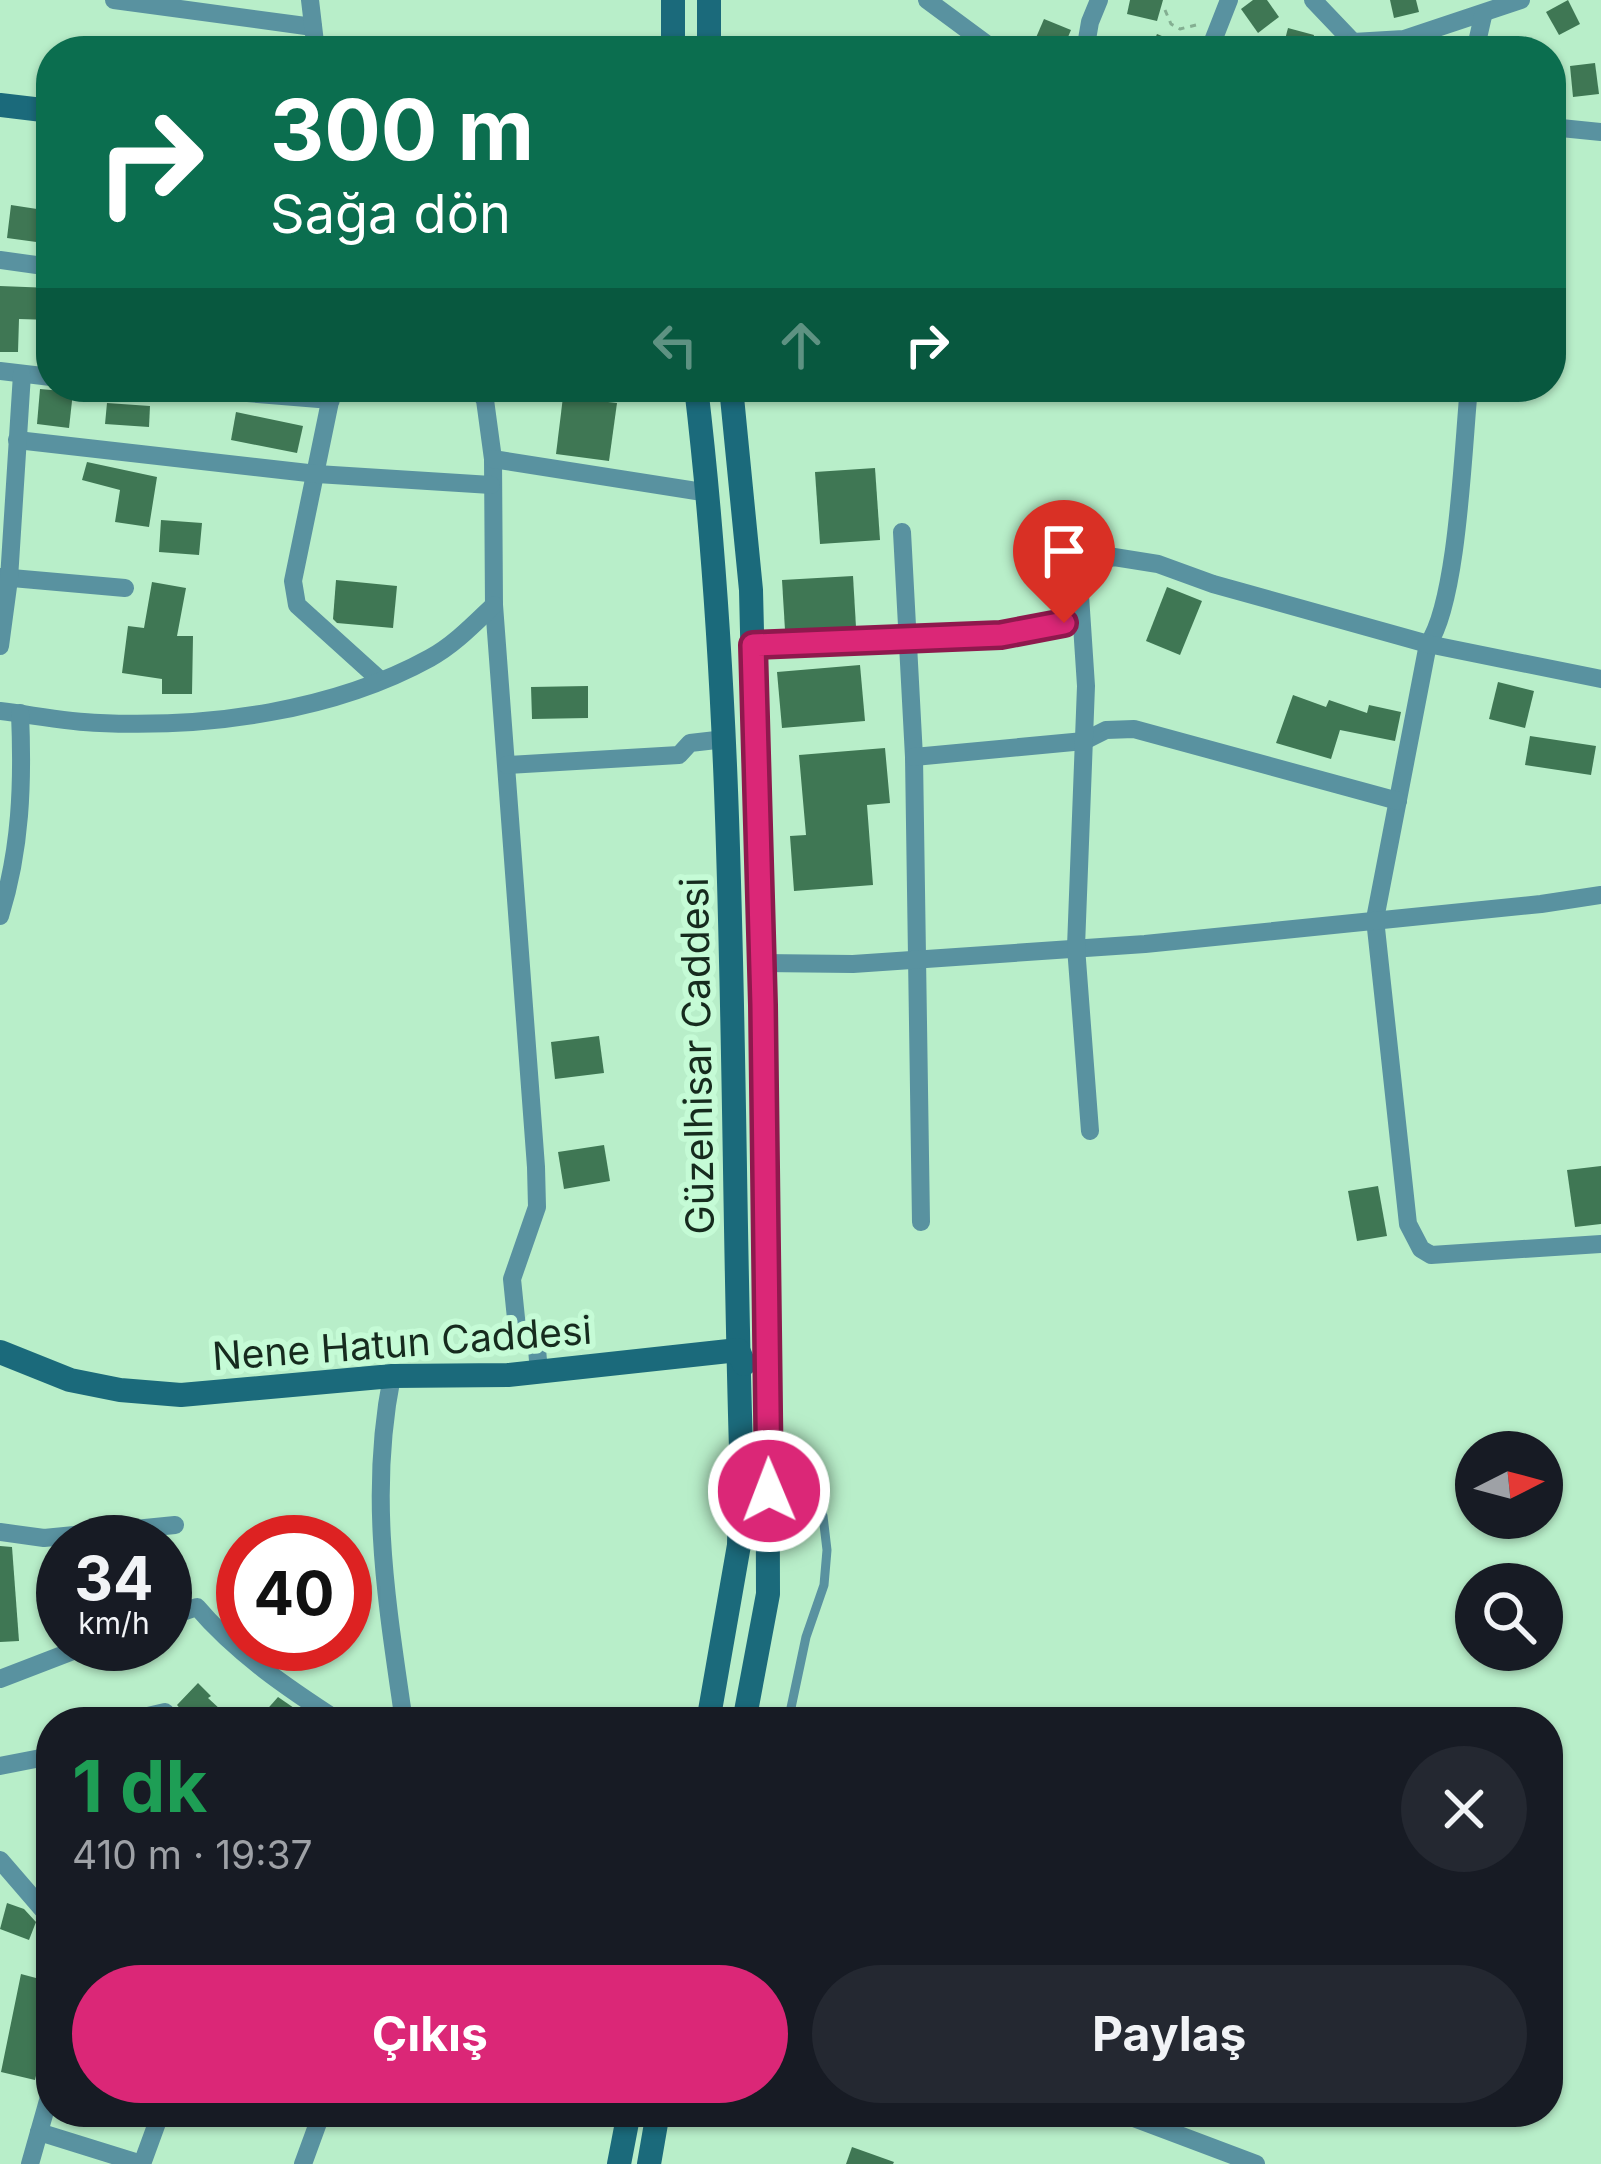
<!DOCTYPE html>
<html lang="tr">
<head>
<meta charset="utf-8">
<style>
  :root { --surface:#171b24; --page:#242831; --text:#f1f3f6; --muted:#9ea1a6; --accent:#db2777 }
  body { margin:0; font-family:Inter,sans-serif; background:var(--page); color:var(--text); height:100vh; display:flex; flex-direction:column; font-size:45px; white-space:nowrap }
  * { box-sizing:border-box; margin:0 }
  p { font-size:39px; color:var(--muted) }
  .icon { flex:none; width:66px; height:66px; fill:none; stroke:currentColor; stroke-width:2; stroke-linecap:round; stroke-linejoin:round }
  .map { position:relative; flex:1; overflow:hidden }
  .sheet { position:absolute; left:36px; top:1707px; width:1527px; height:420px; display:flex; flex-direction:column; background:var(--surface); border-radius:48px; box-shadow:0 3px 9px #0004 }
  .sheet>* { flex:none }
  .banner { position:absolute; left:36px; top:36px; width:1530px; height:366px; border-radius:48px; box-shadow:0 3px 9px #0004; background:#0b6e4f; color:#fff; overflow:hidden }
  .needle { width:78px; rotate:84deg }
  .fabs { position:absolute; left:1455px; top:1431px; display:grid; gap:24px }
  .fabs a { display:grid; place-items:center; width:108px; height:108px; border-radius:50%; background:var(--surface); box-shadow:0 3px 9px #0004; font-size:60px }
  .speed { position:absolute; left:36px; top:1515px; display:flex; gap:24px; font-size:60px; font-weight:700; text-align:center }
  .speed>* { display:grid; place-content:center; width:156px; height:156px; border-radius:50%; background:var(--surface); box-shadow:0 3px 9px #0004; line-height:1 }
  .speed small { font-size:30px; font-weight:400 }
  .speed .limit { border:18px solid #d22; background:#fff; color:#111 }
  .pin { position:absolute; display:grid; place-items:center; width:102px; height:102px; color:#fff; margin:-123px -51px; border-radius:50% 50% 50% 0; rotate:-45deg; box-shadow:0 0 12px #0007 }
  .pin .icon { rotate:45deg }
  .me { position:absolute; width:132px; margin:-66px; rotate:359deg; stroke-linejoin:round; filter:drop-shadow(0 0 9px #0008) }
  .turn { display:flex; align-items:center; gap:42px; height:252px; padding:0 36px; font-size:54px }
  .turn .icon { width:156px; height:156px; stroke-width:2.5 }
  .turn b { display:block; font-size:84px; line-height:102px }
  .lanes { display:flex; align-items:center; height:114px; padding:0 36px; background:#0003; justify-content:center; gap:60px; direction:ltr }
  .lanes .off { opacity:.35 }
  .round { display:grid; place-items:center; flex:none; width:126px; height:126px; border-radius:63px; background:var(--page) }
  .headline { display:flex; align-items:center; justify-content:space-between; height:204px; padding:0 36px }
  h1 { font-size:72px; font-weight:700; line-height:90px; color:#1e9e55 }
  .button { display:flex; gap:24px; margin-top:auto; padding:24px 36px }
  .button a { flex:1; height:138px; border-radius:72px; background:var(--accent); color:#fff; font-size:48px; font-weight:700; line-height:138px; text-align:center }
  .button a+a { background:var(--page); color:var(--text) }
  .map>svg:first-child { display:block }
  .building { fill:#3f7754 }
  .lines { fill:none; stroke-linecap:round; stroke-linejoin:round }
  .path { stroke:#84af92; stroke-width:3; stroke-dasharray:6 6; stroke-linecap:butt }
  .lane { stroke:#5992a0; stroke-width:9 }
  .street { stroke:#5992a0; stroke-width:18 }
  .secondary { stroke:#1b6a7b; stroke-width:24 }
  .route-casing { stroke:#8e194d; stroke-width:30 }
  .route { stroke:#db2777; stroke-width:21 }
  .labels { text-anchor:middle; stroke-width:12; stroke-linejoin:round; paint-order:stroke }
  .street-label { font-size:39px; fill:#162b1e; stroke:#c5fbd6 }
</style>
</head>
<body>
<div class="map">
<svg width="1601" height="2164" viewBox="0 0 1601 2164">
  <rect width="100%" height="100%" fill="#b8eec9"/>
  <!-- building -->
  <g class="building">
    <path d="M1130,0h33l-6,21 -30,-7z"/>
    <path d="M1253,0h14l12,17 -21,16 -17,-24z"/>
    <path d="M1390,0h26l3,12 -25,6z"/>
    <path d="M1568,0l12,24 -21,11 -13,-23z"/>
    <path d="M1044,19l27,11 -9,21 -30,-4z"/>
    <path d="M1288,28l26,7 -4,16h-28z"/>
    <path d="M1157,34l39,16v1h-46z"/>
    <path d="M1595,63l4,31 -26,3 -3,-31z"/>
    <path d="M43,177l8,1v66l-44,-6 4,-33 26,4z"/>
    <path d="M0,286l51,2v32l-32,-1 -1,33h-18z"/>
    <path d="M40,389l33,3 -4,36 -32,-4z"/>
    <path d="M563,397l54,6 -8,58 -53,-7z"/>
    <path d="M107,403l43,3 -1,21 -44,-3z"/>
    <path d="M236,412l67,14 -6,27 -66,-13z"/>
    <path d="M87,462l70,15 -8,50 -34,-5 5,-32 -38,-10z"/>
    <path d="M875,468l5,72 -60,4 -5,-72z"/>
    <path d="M161,520l41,3 -3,32 -40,-3z"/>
    <path d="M853,576l3,51 -71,3 -3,-50z"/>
    <path d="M336,580l61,6 -4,42 -56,-5 -4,-4z"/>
    <path d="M152,582l34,6 -9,48h16l-1,58h-30v-15l-40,-6 6,-47 16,2z"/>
    <path d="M1167,587l35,14 -22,54 -34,-14z"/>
    <path d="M860,665l5,56 -83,7 -5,-56z"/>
    <path d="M1498,682l36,9 -9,37 -36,-9z"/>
    <path d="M588,686v32l-56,1 -1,-32z"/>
    <path d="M1293,695l33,12 3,-7 38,13 2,-8 32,7 -6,29 -55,-11 -9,29 -55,-16z"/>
    <path d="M1530,736l66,10 -5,29 -66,-10z"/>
    <path d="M885,748l5,55 -23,2 6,80 -79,6 -4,-55 16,-1 -7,-80z"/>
    <path d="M599,1036l5,37 -49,6 -4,-37z"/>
    <path d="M604,1145l6,36 -46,8 -6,-37z"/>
    <path d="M1601,1166v58l-26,3 -8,-57z"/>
    <path d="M1378,1186l9,50 -30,5 -9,-50z"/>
    <path d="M0,1546l12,1 7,94 -19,1z"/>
    <path d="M198,1683l13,13 -3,2 26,24h-42l-4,-4 -11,-13z"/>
    <path d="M278,1697l16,11 -12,14h-26z"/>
    <path d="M7,1903l17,6 12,13 -7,18 -29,-11z"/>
    <path d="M21,1974l30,8v43l-3,-1 -13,56 -34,-8z"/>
    <path d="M852,2147l42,15 -1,2h-47z"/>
  </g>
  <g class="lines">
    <!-- path -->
    <path class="path" d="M1165,10l6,14 9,5 20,-5"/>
    <!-- lane -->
    <path class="lane" d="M773,1429l39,55 11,32 4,34 -3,35 -18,52 -18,85"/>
    <!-- street -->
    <g class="street">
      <path d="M114,0l199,27"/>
      <path d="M310,0l6,51"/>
      <path d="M927,0l69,51"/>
      <path d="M1313,0l40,42"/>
      <path d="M1085,51l5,-29 9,-22"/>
      <path d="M1209,51l20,-51"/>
      <path d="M1346,51l7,-9 51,-3 117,-39"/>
      <path d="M1475,51l8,-35"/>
      <path d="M1551,127l50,5"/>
      <path d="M0,260l51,7"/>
      <path d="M0,371l51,6"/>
      <path d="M174,387l157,13"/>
      <path d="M333,387l-40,194 4,24 83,75"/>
      <path d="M476,387l9,13 8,59 1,146 42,562 1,40 -25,72 6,59 19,11 2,23"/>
      <path d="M1469,387c-6,59 -11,214 -41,257l-53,275 33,305 13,25 10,6 170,-11"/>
      <path d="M17,440l300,34 174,11"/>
      <path d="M493,459l216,34"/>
      <path d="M902,532l12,225 7,465"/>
      <path d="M0,577l125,11"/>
      <path d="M753,645l248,-10 63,-12 15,-13"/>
      <path d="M0,646l9,-67 13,-205"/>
      <path d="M0,711c33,4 67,11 100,12 109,5 234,-12 330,-65 24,-13 44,-34 64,-53"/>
      <path d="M914,757l170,-16 22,-11 28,-1 264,72"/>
      <path d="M507,765l172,-10 11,-12 35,-4"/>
      <path d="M0,916c21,-67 23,-133 20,-203"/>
      <path d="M762,963l91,1 292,-20 396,-40 60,-9"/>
      <path d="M1090,1131l-14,-184 10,-261 -7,-106 12,-17 23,-6 44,7 55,20 215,60 173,35"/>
      <path d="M392,1376c-24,120 -5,227 12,346"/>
      <path d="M0,1532l44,6 131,-13"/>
      <path d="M165,1618l32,-11c40,47 92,82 143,115"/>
      <path d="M0,1679l91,-35"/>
      <path d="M122,1722l43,-10 10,10"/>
      <path d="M0,1766l51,-10"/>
      <path d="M0,1860l51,59"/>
      <path d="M1118,2112l138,52"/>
      <path d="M39,2132l103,32 19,-52"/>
      <path d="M30,2164l21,-74"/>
      <path d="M303,2164l19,-52"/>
    </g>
    <!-- secondary -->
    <g class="secondary">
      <path d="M673,0v51"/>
      <path d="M709,0v51"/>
      <path d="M0,105l51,6"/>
      <path d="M696,387c42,353 34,708 45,1062l-2,96 -31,177"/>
      <path d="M731,387l20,203 16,667 1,337 -24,128"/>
      <path d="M0,1352l70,28 50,10 61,5 211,-19 116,-1 230,-25 6,14"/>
      <path d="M619,2164l10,-52"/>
      <path d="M649,2164l9,-52"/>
    </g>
  </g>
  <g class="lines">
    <!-- route casing -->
    <g class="route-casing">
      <path id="route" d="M769,1491l-6,-486 -10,-360 248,-10 63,-12"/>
    </g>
    <!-- route -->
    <use href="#route" class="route"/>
  </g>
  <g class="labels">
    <!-- street labels -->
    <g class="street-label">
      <text transform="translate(697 1056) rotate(-91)" y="14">Güzelhisar Caddesi</text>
      <text transform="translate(402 1343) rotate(-4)" y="14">Nene Hatun Caddesi</text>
    </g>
  </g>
</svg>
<div class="fabs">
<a><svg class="needle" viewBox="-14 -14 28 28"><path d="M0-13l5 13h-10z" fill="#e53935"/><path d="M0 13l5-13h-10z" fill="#9ea1a6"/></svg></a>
<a><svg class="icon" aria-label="search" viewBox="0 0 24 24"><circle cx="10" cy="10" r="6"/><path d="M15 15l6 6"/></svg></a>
</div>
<div class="speed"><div>34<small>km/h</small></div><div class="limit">40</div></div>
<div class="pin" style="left:1064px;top:623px;background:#d93025"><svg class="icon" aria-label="arrive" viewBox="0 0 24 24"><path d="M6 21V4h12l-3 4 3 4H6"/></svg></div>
<svg class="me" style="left:769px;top:1491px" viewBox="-20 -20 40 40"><circle r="17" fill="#db2777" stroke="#fff" stroke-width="3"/><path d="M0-11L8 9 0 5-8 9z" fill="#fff"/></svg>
<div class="banner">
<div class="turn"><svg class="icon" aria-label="right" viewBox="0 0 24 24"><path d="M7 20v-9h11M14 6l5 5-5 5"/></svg><div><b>300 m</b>Sağa dön</div></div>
<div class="lanes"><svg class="icon off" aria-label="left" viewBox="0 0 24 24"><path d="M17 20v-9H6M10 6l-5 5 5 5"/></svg><svg class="icon off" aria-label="ahead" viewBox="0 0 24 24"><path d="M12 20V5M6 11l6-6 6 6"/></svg><svg class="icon" aria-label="right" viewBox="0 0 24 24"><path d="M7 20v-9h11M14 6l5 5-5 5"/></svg></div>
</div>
<section class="sheet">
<div class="headline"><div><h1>1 dk</h1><p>410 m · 19:37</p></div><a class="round"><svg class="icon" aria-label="close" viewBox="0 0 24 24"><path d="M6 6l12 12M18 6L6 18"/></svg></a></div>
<div class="button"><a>Çıkış</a><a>Paylaş</a></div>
</section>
</div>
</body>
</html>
